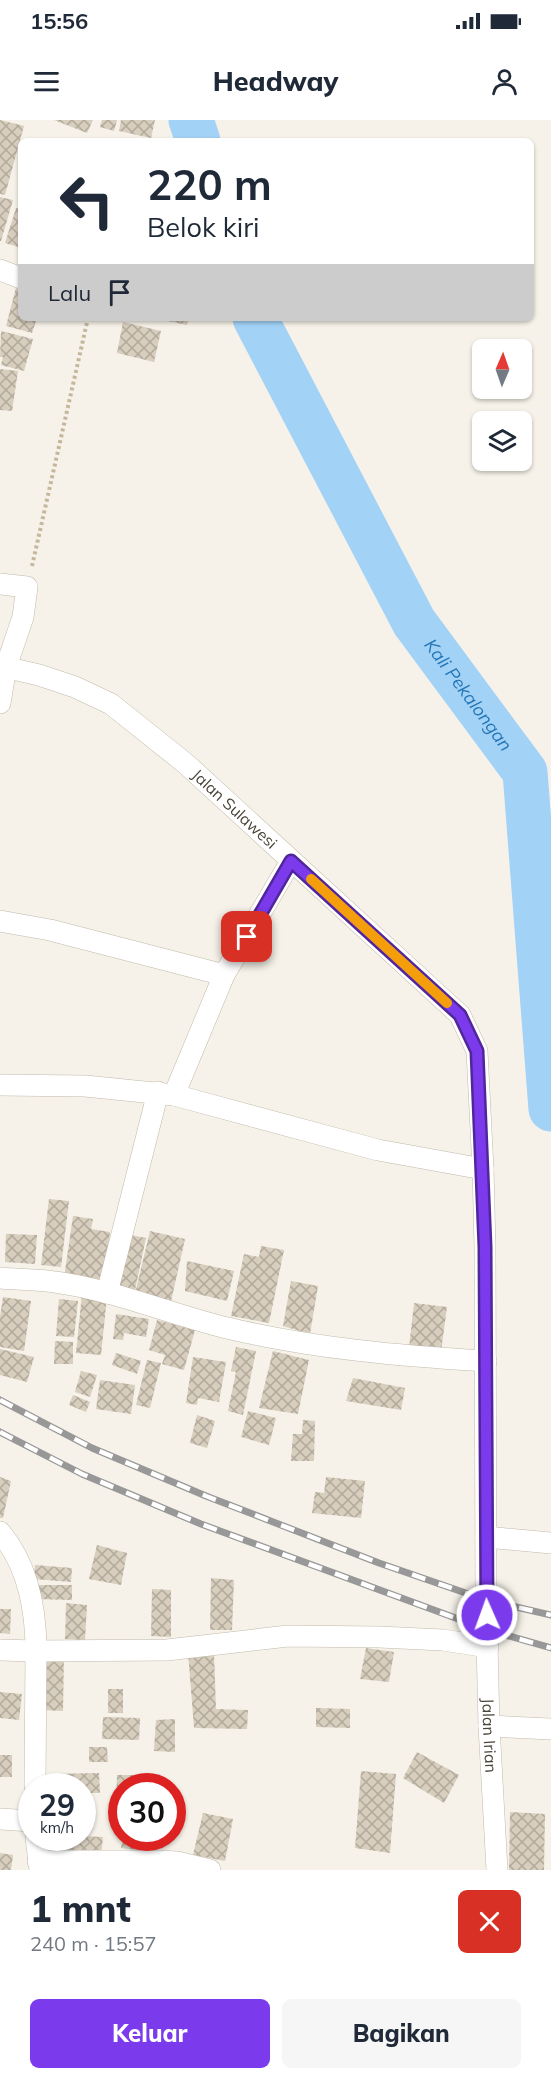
<!DOCTYPE html>
<html lang="id">
<head>
<meta charset="utf-8">
<style>
  :root { --surface:#fff; --page:#f6f6f7; --text:#1f2937; --muted:#747a83; --accent:#7c3aed }
  body { margin:0; font-family:Mulish,sans-serif; background:var(--page); color:var(--text); height:100vh; display:flex; flex-direction:column; font-size:22px; white-space:nowrap }
  * { box-sizing:border-box; margin:0 }
  p { font-size:20px; color:var(--muted) }
  .icon { flex:none; width:33px; height:33px; fill:none; stroke:currentColor; stroke-width:2; stroke-linecap:round; stroke-linejoin:round }
  .map { position:relative; height:1750px; overflow:hidden }
  .details { display:flex; flex-direction:column; background:var(--surface); flex:1 }
  .details>* { flex:none }
  .guide { position:absolute; left:18px; top:18px; width:516px; height:183px; border-radius:9px; box-shadow:0 2px 4px #0004; background:#fff; color:var(--text); overflow:hidden }
  .needle { width:39px; rotate:2deg }
  .fabs { position:absolute; left:472px; top:219px; display:grid; gap:12px }
  .fabs a { display:grid; place-items:center; width:60px; height:60px; border-radius:9px; background:var(--surface); box-shadow:0 2px 4px #0004; font-size:30px }
  .speed { position:absolute; left:18px; top:1653px; display:flex; gap:12px; font-size:30px; font-weight:700; text-align:center }
  .speed>* { display:grid; place-content:center; width:78px; height:78px; border-radius:50%; background:var(--surface); box-shadow:0 2px 4px #0004; line-height:1 }
  .speed small { font-size:15px; font-weight:400 }
  .speed .limit { border:9px solid #d22; background:#fff; color:#111 }
  .pin { position:absolute; display:grid; place-items:center; width:51px; height:51px; color:#fff; margin:-26px; border-radius:12px; box-shadow:0 3px 9px #0006 }
  .me { position:absolute; width:66px; margin:-33px; rotate:358deg; stroke-linejoin:round; filter:drop-shadow(0 0 4px #0008) }
  .turn { display:flex; align-items:center; gap:21px; height:126px; padding:0 30px; font-size:27px }
  .turn .icon { width:78px; height:78px; stroke-width:2.5 }
  .turn b { display:block; font-size:42px; line-height:51px }
  .then { display:flex; align-items:center; height:57px; padding:0 30px; background:#0003; gap:12px; font-size:22px }
  .round { display:grid; place-items:center; flex:none; width:63px; height:63px; border-radius:9px; background:var(--page) }
  .head { display:flex; align-items:center; justify-content:space-between; height:102px; padding:0 30px }
  h1 { font-size:36px; font-weight:800; line-height:45px }
  .action { display:flex; gap:12px; margin-top:auto; padding:12px 30px }
  .action a { flex:1; height:69px; border-radius:9px; background:var(--accent); color:#fff; font-size:24px; font-weight:800; line-height:69px; text-align:center }
  .action a+a { background:var(--page); color:var(--text) }
  .status { display:flex; justify-content:space-between; align-items:center; height:42px; padding:0 30px; background:var(--surface); direction:ltr }
  .status svg { height:16px; fill:currentColor }
  header { display:flex; justify-content:space-between; align-items:center; height:78px; padding:0 30px; background:var(--surface); font-size:27px; font-weight:800 }
  .map>svg:first-child { display:block }
  .lines { fill:none; stroke-linecap:round; stroke-linejoin:round }
  .river { stroke:#a2d2f6; stroke-width:45 }
  .building { fill:url(#building-cross-hatch) }
  .street-casing { stroke:#c2baab; stroke-width:22 }
  .path { stroke:#c5b79b; stroke-width:4; stroke-dasharray:3 3; stroke-linecap:butt }
  .street { stroke:#fff; stroke-width:21 }
  .rail-casing { stroke:#989898; stroke-width:7 }
  .rail { stroke:#fff; stroke-width:4.5; stroke-dasharray:14; stroke-linecap:butt }
  .route-casing { stroke:#51269a; stroke-width:15 }
  .route { stroke:#7c3aed; stroke-width:10 }
  .slow { stroke:#f59e0b; stroke-width:10 }
  .labels { text-anchor:middle; stroke-width:5; stroke-linejoin:round; paint-order:stroke }
  .street-label { font-size:16px; fill:#4a4337; stroke:#fff }
  .water-label { font-size:18px; font-style:italic; fill:#2576b7; stroke:#fff }
</style>
</head>
<body>
<div class="status"><b>15:56</b><svg viewBox="0 0 49 12"><path d="M0 12V9h3v3zM5 12V6h3v6zM10 12V3h3v9zM15 12V0h3v12zM26 1h20v11H26zM47 4h2v5h-2z"/></svg></div>
<header><svg class="icon" aria-label="menu" viewBox="0 0 24 24"><path d="M4 6h16M4 12h16M4 18h16"/></svg>Headway<svg class="icon" aria-label="person" viewBox="0 0 24 24"><circle cx="12" cy="8" r="4"/><path d="M4 21q1-7 8-7t8 7"/></svg></header>
<div class="map">
<svg width="551" height="1750" viewBox="0 0 551 1750">
  <defs>
    <pattern id="building-cross-hatch" width="8" height="8" patternUnits="userSpaceOnUse" patternTransform="scale(1.5)"><rect width="8" height="8" fill="#d8cebe"/><path d="M0 0l8 8M0 8l8-8" fill="none" stroke="#b1a99b"/></pattern>
  </defs>
  <rect width="100%" height="100%" fill="#f6f2e9"/>
  <g class="lines">
    <!-- river -->
    <g class="river">
      <path d="M191,0l7,21"/>
      <path id="s1" d="M255,198l159,304 111,150 26,337"/>
    </g>
  </g>
  <!-- building -->
  <g class="building">
    <path d="M0,0l24,6 -19,69 -5,-1z"/>
    <path d="M54,0h39l-6,13z"/>
    <path d="M102,0h15l-3,11 -14,-4z"/>
    <path d="M121,0h34l-4,18 -32,-7z"/>
    <path d="M0,77l13,3 -12,41h-1z"/>
    <path d="M16,88l5,1v39l-16,-5z"/>
    <path d="M16,168l5,2v28h16l-5,15 -26,-7z"/>
    <path d="M163,198h26l-2,7 -24,-5z"/>
    <path d="M123,202l38,9 -7,31 -37,-9z"/>
    <path d="M1,211l32,8 -9,32 -23,-6 2,-8h-3z"/>
    <path d="M0,249l18,2 -6,40 -12,-1z"/>
    <path d="M49,1079l20,2 -8,66 -20,-2z"/>
    <path d="M73,1096l20,3 -2,10 19,3 -7,52 -39,-6z"/>
    <path d="M150,1111l35,8 -15,67 -36,-8z"/>
    <path d="M6,1114l31,1 -2,29 -30,-2z"/>
    <path d="M126,1114l20,4 -11,52 -20,-4z"/>
    <path d="M261,1126l23,4 -15,73 -38,-7 13,-62 15,3z"/>
    <path d="M187,1141l47,10 -7,30 -42,-10z"/>
    <path d="M291,1161l27,5 -8,48 -27,-8z"/>
    <path d="M82,1174l25,3 -6,58 -25,-2z"/>
    <path d="M3,1177l28,4 -7,50 -24,-4v-30z"/>
    <path d="M59,1179l19,2 -4,36 -18,-1z"/>
    <path d="M414,1183l33,4 -6,45 -32,-4z"/>
    <path d="M116,1194l33,5 -3,18 -22,-4 -1,7 -10,-1z"/>
    <path d="M157,1200l38,10 -11,40 -22,-6 3,-9 -16,-5z"/>
    <path d="M55,1221l18,1v22h-19z"/>
    <path d="M236,1227l20,4 -13,64 -15,-4 8,-39 -5,-1z"/>
    <path d="M0,1229l34,8 -7,25 -27,-7z"/>
    <path d="M273,1231l36,9 -11,54 -39,-6z"/>
    <path d="M116,1233l25,8 -4,13 -25,-9z"/>
    <path d="M193,1237l33,5 -7,40 -21,-4 -1,7 -11,-2z"/>
    <path d="M147,1240l14,3 -11,45 -14,-3z"/>
    <path d="M81,1251l16,4 -7,22 -15,-5z"/>
    <path d="M353,1258l52,10 -4,22 -55,-9z"/>
    <path d="M100,1260l35,5 -4,29 -35,-5z"/>
    <path d="M73,1275l17,7 -4,10 -17,-7z"/>
    <path d="M248,1291l28,7 -7,27 -28,-8z"/>
    <path d="M197,1295l18,6 -8,27 -17,-5z"/>
    <path d="M303,1300l12,1 -1,40h-23l2,-27h9z"/>
    <path d="M0,1357l11,4 -8,37h-3z"/>
    <path d="M326,1357l39,4 -4,37 -49,-5 3,-21 9,1z"/>
    <path d="M97,1425l30,8 -6,32 -32,-6z"/>
    <path d="M35,1445l37,3 -1,14 -37,-3z"/>
    <path d="M211,1458l23,2 -2,50h-22z"/>
    <path d="M36,1465h36v15l-36,-1z"/>
    <path d="M152,1469l19,1v47l-20,-1z"/>
    <path d="M66,1483l21,2 -2,35 -20,-1z"/>
    <path d="M0,1489h11l-1,25 -10,-1z"/>
    <path d="M366,1528l28,4 -5,30 -29,-3z"/>
    <path d="M188,1532l26,2 2,55 32,1 -1,19 -53,-1z"/>
    <path d="M43,1534l21,2 -1,55 -22,-1z"/>
    <rect x="108" y="1569" width="15" height="24"/>
    <path d="M0,1572l22,2 -3,26 -19,-2z"/>
    <path d="M316,1588l34,1v19l-34,-1z"/>
    <path d="M103,1597l37,1 -1,22 -37,-1z"/>
    <path d="M175,1599v33l-21,-1 2,-31z"/>
    <path d="M89,1627h18l1,15h-19z"/>
    <path d="M417,1632l42,23 -15,28 -41,-25z"/>
    <rect x="0" y="1635" width="12" height="22"/>
    <path d="M361,1651l35,3 -6,79 -35,-5z"/>
    <path d="M99,1653l1,20h-18v-7h-34l1,-12z"/>
    <path d="M117,1655h17l-1,11h-11v20l-6,-1z"/>
    <path d="M510,1692l35,2 -1,56h-35z"/>
    <path d="M203,1693l30,6 -8,42 -32,-6z"/>
    <path d="M82,1716l21,1 -2,19 -56,-1 1,-17h36z"/>
    <path d="M123,1718h32l-2,14 -32,-4z"/>
    <path d="M0,1733l13,2 -2,15h-11z"/>
  </g>
  <g class="lines">
    <!-- street casing -->
    <g class="street-casing">
      <g id="street">
        <path d="M0,150l21,8"/>
        <path d="M0,464l27,3 -4,30 -17,50 -6,36"/>
        <path id="s2" d="M0,546l39,9 36,12 36,17 74,59 275,252 17,36 6,118 2,78 1,353 3,126 8,144"/>
        <path d="M0,801l50,9 174,45"/>
        <path d="M0,965l85,1 89,9 204,55 105,19"/>
        <path d="M174,975l50,-120 67,-114"/>
        <path d="M0,1158c18,2 37,1 55,4 59,8 115,32 172,46 85,20 172,28 259,33"/>
        <path d="M107,1173l51,-201"/>
        <path d="M0,1412c28,33 36,78 36,119l131,-1 121,-14 91,1 64,3 45,7"/>
        <path d="M486,1417l65,6"/>
        <path d="M0,1530l36,1 -1,135"/>
        <path d="M489,1606l62,3"/>
        <path d="M0,1699l32,2"/>
        <path d="M36,1718l4,32"/>
        <path d="M38,1741h122l17,1 33,8"/>
      </g>
    </g>
    <!-- path -->
    <path class="path" d="M32,446l56,-248"/>
    <!-- street -->
    <use href="#street" class="street"/>
    <!-- rail casing -->
    <g class="rail-casing">
      <g id="rail">
        <path d="M0,1280l92,48 114,48 173,67 107,37 65,15"/>
        <path d="M0,1312l82,42 119,50 287,106 63,18"/>
      </g>
    </g>
    <!-- rail -->
    <use href="#rail" class="rail"/>
  </g>
  <g class="lines">
    <!-- route casing -->
    <g class="route-casing">
      <path id="route" d="M247,817l44,-76 169,154 17,36 8,196 2,368"/>
    </g>
    <!-- route -->
    <use href="#route" class="route"/>
    <!-- slow -->
    <path class="slow" d="M311,759l136,124"/>
  </g>
  <g class="labels">
    <!-- street labels -->
    <g class="street-label">
      <text dy="6" stroke="none"><textPath href="#s2" startOffset="280">Jalan Sulawesi</textPath></text>
      <text dy="6" stroke="none"><textPath href="#s2" startOffset="1310">Jalan Irian</textPath></text>
    </g>
    <!-- water labels -->
    <g class="water-label">
      <text dy="6" stroke="none"><textPath href="#s1" startOffset="434">Kali Pekalongan</textPath></text>
    </g>
  </g>
</svg>
<div class="fabs">
<a><svg class="needle" viewBox="-14 -14 28 28"><path d="M0-13l5 13h-10z" fill="#e53935"/><path d="M0 13l5-13h-10z" fill="#747a83"/></svg></a>
<a><svg class="icon" aria-label="layers" viewBox="0 0 24 24"><path d="M12 4l9 5-9 5-9-5zM3 14l9 5 9-5"/></svg></a>
</div>
<div class="speed"><div>29<small>km/h</small></div><div class="limit">30</div></div>
<div class="pin" style="left:247px;top:817px;background:#d93025"><svg class="icon" aria-label="arrive" viewBox="0 0 24 24"><path d="M6 21V4h12l-3 4 3 4H6"/></svg></div>
<svg class="me" style="left:487px;top:1495px" viewBox="-20 -20 40 40"><circle r="17" fill="#7c3aed" stroke="#fff" stroke-width="3"/><path d="M0-11L8 9 0 5-8 9z" fill="#fff"/></svg>
<div class="guide">
<div class="turn"><svg class="icon" aria-label="left" viewBox="0 0 24 24"><path d="M17 20v-9H6M10 6l-5 5 5 5"/></svg><div><b>220 m</b>Belok kiri</div></div>
<div class="then">Lalu<svg class="icon" aria-label="arrive" viewBox="0 0 24 24"><path d="M6 21V4h12l-3 4 3 4H6"/></svg></div>
</div>
</div>
<section class="details">
<div class="head"><div><h1>1 mnt</h1><p>240 m · 15:57</p></div><a class="round" style="background:#d93025;color:#fff"><svg class="icon" aria-label="close" viewBox="0 0 24 24"><path d="M6 6l12 12M18 6L6 18"/></svg></a></div>
<div class="action"><a>Keluar</a><a>Bagikan</a></div>
</section>
</body>
</html>
